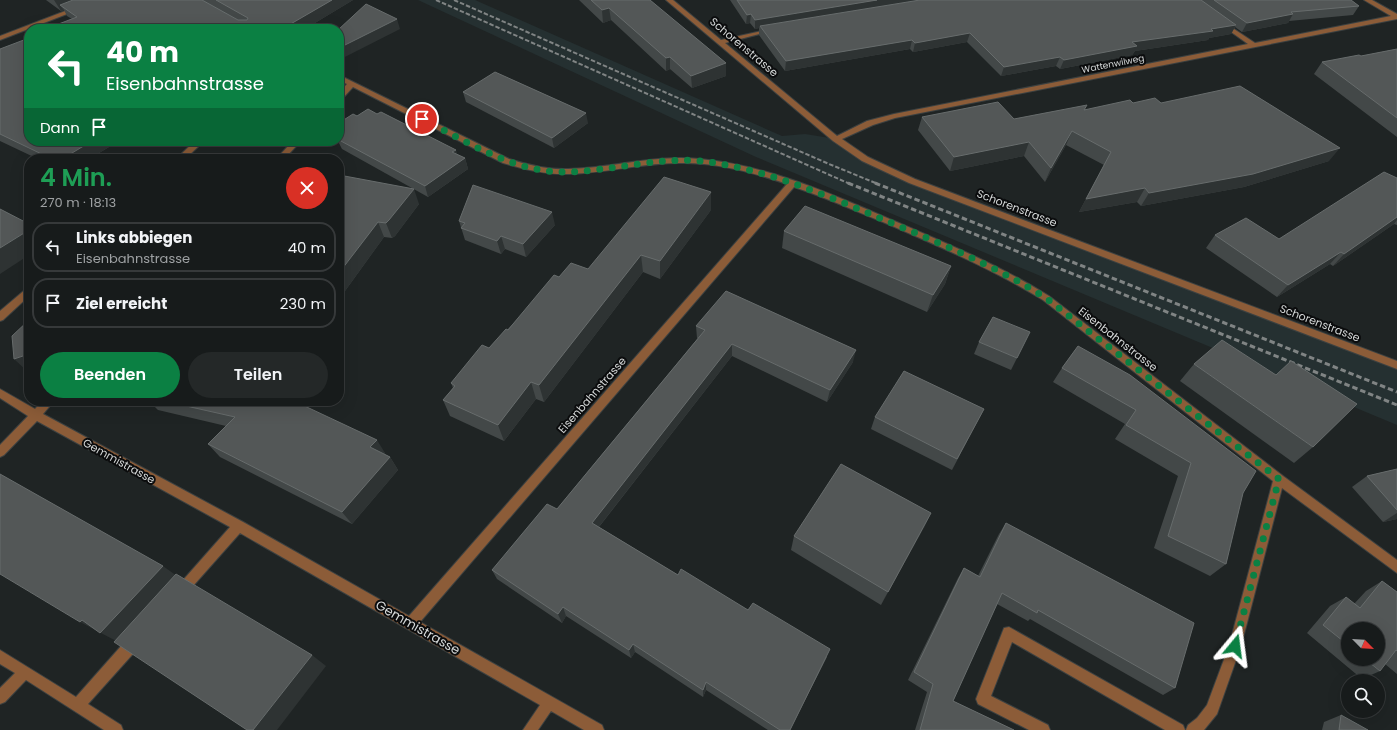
<!DOCTYPE html>
<html lang="de">
<head>
<meta charset="utf-8">
<style>
  :root { --surface:#171b1b; --page:#242828; --text:#f1f3f6; --muted:#9ea1a3; --line:#36393a; --accent:#0b8043 }
  body { margin:0; font-family:Poppins,sans-serif; background:var(--page); color:var(--text); height:100vh; display:flex; flex-direction:column; font-size:15px; white-space:nowrap }
  * { box-sizing:border-box; margin:0 }
  p { font-size:13px; color:var(--muted) }
  .icon { flex:none; width:22px; height:22px; fill:none; stroke:currentColor; stroke-width:2; stroke-linecap:round; stroke-linejoin:round }
  .map { position:relative; flex:1; overflow:hidden }
  .side { position:absolute; left:24px; top:154px; width:320px; height:252px; display:flex; flex-direction:column; background:var(--surface); border-radius:16px; box-shadow:0 4px 16px #0002,0 0 0 1px var(--line) }
  .side>* { flex:none }
  .top-card { position:absolute; left:24px; top:24px; width:320px; height:122px; border-radius:16px; box-shadow:0 4px 16px #0002,0 0 0 1px var(--line); background:#0b8043; color:#fff; overflow:hidden }
  .needle { width:26px; rotate:114deg }
  .fabs { position:absolute; left:1341px; top:622px; display:grid; gap:8px }
  .fabs a { display:grid; place-items:center; width:44px; height:44px; border-radius:50%; background:var(--surface); box-shadow:0 4px 16px #0002,0 0 0 1px var(--line); font-size:20px }
  .pin { position:absolute; display:grid; place-items:center; width:34px; height:34px; color:#fff; margin:-17px; border:2px solid #fff; border-radius:50%; box-shadow:0 1px 4px #0007 }
  .me { position:absolute; width:44px; margin:-22px; rotate:16deg; stroke-linejoin:round; filter:drop-shadow(0 0 3px #0008) }
  .turn { display:flex; align-items:center; gap:14px; height:84px; padding:0 16px; font-size:18px }
  .turn .icon { width:52px; height:52px; stroke-width:2.5 }
  .turn b { display:block; font-size:28px; line-height:34px }
  .then { display:flex; align-items:center; height:38px; padding:0 16px; background:#0003; gap:8px; font-size:15px }
  .round { display:grid; place-items:center; flex:none; width:42px; height:42px; border-radius:21px; background:var(--page) }
  .summary { display:flex; align-items:center; justify-content:space-between; height:68px; padding:0 16px }
  h1 { font-size:24px; font-weight:600; line-height:30px; color:#1e9e55 }
  .action { display:flex; gap:8px; margin-top:auto; padding:8px 16px }
  .action a { flex:1; height:46px; border-radius:24px; background:var(--accent); color:#fff; font-size:16px; font-weight:600; line-height:46px; text-align:center }
  .action a+a { background:var(--page); color:var(--text) }
  ul { padding:0; list-style:none }
  li { display:flex; align-items:center; gap:12px; height:50px; margin:0 8px 6px; padding:0 8px; border:2px solid var(--line); border-radius:16px }
  li div { flex:1 }
  li b { display:block; font-size:15px }
  li em { font-style:normal }
  .map>svg:first-child { display:block }
  .built { fill:#253031 }
  .lines { fill:none; stroke-linecap:round; stroke-linejoin:round }
  .minor-casing { stroke:#3c4141; stroke-width:2 }
  .minor { fill:#8c5c38; fill-rule:evenodd }
  .rail-far1 { stroke:#808484; stroke-width:2; stroke-dasharray:4.5 2; stroke-linecap:butt }
  .rail { stroke:#808484; stroke-width:3; stroke-dasharray:5.5 3; stroke-linecap:butt }
  .wall { fill:#434848; fill-rule:evenodd }
  .shaded-wall { fill:#2e3333 }
  .building { fill:#535757; stroke:#676c6c }
  .route { stroke:#0b8043; stroke-width:7; stroke-dasharray:0 12.6 }
  .labels { text-anchor:middle; stroke-width:4; stroke-linejoin:round; paint-order:stroke }
  .far-street-label { font-size:9px; fill:#d5d8d8; stroke:#0b0c0d }
  .street-label { font-size:11px; fill:#d5d8d8; stroke:#0b0c0d }
  .near-street-label { font-size:13px; fill:#d5d8d8; stroke:#0b0c0d }
</style>
</head>
<body>
<div class="map">
<svg width="1397" height="730" viewBox="0 0 1397 730">
  <rect width="100%" height="100%" fill="#1f2424"/>
  <!-- built -->
  <path class="built" d="M418,0h57l307,136 23,-2 31,5 40,26 521,200v60l-641,-268z"/>
  <g class="lines">
    <!-- minor casing -->
    <g class="minor-casing">
      <g id="minor">
        <path d="M94,0h9l-103,40v-4z"/>
        <path d="M666,0h7l48,40 54,-12v2l-50,13 112,93 30,-15 27,-7 354,-70 -28,-20v-2l2,-1 33,22 136,-27 -27,-16h8l25,14v5l-502,99 -22,7 -31,14 26,18 47,22 482,182v8l-488,-186 -47,-22 -29,-20z"/>
        <path d="M339,75l170,84c19,6 39,11 59,10 44,-1 88,-15 132,-10 67,6 131,35 192,61 54,23 107,45 157,76l234,180 114,84v13l-115,-85 -41,158 -24,68 -13,16h-18l2,-5 9,-7 10,-13 22,-59 44,-165 -230,-181c-49,-30 -100,-52 -153,-75 -32,-13 -63,-27 -96,-38l-374,435 182,103 2,5h-20l-33,-19 -13,19h-15l17,-25 -300,-172 -55,62 -4,2 -4,-2 -2,-4 2,-4 53,-60 -193,-106 -33,34 -4,2v-12l28,-29 -28,-18v-9l35,20 7,-8h12l-11,13 200,108 166,94 378,-432c-33,-11 -68,-21 -103,-21 -39,-1 -77,10 -115,11 -22,1 -45,-5 -66,-11l-150,-76 -11,12h-3v-6l8,-9 -8,-4z"/>
        <path d="M195,141h9l-19,18h-9z"/>
        <path d="M293,141h8l-17,18h-8z"/>
        <path d="M29,288v8l-26,24 -3,1v-10l26,-22z"/>
        <path d="M1009,627l174,98 2,5h-20l-153,-88 -21,54 57,29 2,5h-21l-51,-26 -2,-5 28,-71z"/>
        <path d="M135,635l5,1 1,5 -1,5 -52,58 33,21 2,5h-19l-78,-50 -21,22 -5,2v-16l15,-15 -15,-9v-14l76,47 54,-61z"/>
      </g>
    </g>
    <!-- minor -->
    <use href="#minor" class="minor"/>
    <!-- rail-far1 -->
    <g class="rail-far1">
      <path d="M436,0l414,184"/>
      <path d="M454,0l375,164 49,20"/>
    </g>
    <!-- rail -->
    <g class="rail">
      <path d="M848,183l549,222"/>
      <path d="M875,183l522,209"/>
    </g>
  </g>
  <!-- wall -->
  <g class="wall">
    <path d="M46,0h307l-48,29 -247,-2 -2,-2 16,-6 -5,-3 -3,-6 -3,1z"/>
    <path d="M579,0h71l76,76 -34,12 -22,-19 -4,2 -55,-51 -8,3z"/>
    <path d="M730,0h621l8,6 -6,9 -64,6 -1,2 -46,9 -7,-5 -4,7 -22,4 -1,2 -73,11 -3,4 -72,14 -4,-3 -55,10 -34,-34 -54,10 -3,-3 -125,22 -26,-36v-7l-4,1 -5,-6 -4,1z"/>
    <path d="M0,49l29,92h90l-30,18h-51l-38,-18z"/>
    <path d="M1397,49v88l-83,-63 8,-12 39,-6z"/>
    <path d="M463,92l125,31 -34,25 -88,-46z"/>
    <path d="M1133,103h28l168,58 -85,26 -103,19 -4,-4 -58,10 25,-47 -38,-20 -21,37 -21,-26 -74,15 -32,-41 4,-13 92,2z"/>
    <path d="M357,116l101,39 7,3 3,11 -40,28 -86,-48 -3,-6 -3,-2h3v-18z"/>
    <path d="M339,175l80,29 -24,32 -3,2 -8,-1 -39,54 -6,-1z"/>
    <path d="M1397,178v47l-3,-1 -61,42 -3,-2 -53,33 -71,-49 9,-13 64,4z"/>
    <path d="M711,210l-51,69 -17,-7 -99,130 -8,-3 -32,42 -54,-25 -7,-16 10,-12 -2,-5 38,-35 70,-71 29,-8z"/>
    <path d="M459,221l96,4 -29,32 -21,-8 -4,5 -36,-14z"/>
    <path d="M784,231l167,35 -6,18 -18,28 -145,-64z"/>
    <path d="M696,326l157,36 -26,40 -95,-46 -133,171 79,48 70,35 79,47 -37,73h-22l-62,-40 -3,7 -68,-45 -4,6 -65,-42 -4,7 -65,-44 -5,-9 65,-61 141,-171h-1z"/>
    <path d="M979,342l38,16 -6,12 -37,-16z"/>
    <path d="M1078,346l165,147 -17,71 -16,12 -56,-28 24,-72 -63,-37 10,-15 -72,-42 9,-14z"/>
    <path d="M1194,364l119,83 -19,16 -114,-82z"/>
    <path d="M149,401h145l91,52 -1,1 6,3 8,13 -46,54 -132,-67 -12,-13 18,-18 -68,-16z"/>
    <path d="M984,409l-32,61 -81,-41 4,-12z"/>
    <path d="M1397,469v50l-14,3 -31,-35 15,-11z"/>
    <path d="M931,513l-50,92 -90,-55 3,-14z"/>
    <path d="M1006,523l169,165 -12,7 -133,-76 -2,2 -31,-17 -44,97 61,29h-99l12,-38 -19,-12 50,-102 6,-10 14,8 21,-42z"/>
    <path d="M1382,581l15,11v82l-12,-10 -5,7 -18,8 -55,-46 23,-27 16,-9 8,7 12,-13zM1348,629l30,30h-30z"/>
    <path d="M1341,715l27,15h-46l2,-8z"/>
  </g>
  <!-- shaded-wall -->
  <g class="shaded-wall">
    <path d="M54,0h36l-30,5 4,5 -3,1z"/>
    <path d="M332,0h21l-48,29h-23z"/>
    <path d="M877,0h54l-171,26 -1,2 -4,1v-9z"/>
    <path d="M609,8l2,12 -8,3 -1,-13z"/>
    <path d="M751,14l-1,9 -4,1 1,-9z"/>
    <path d="M1293,14l-5,9 -46,9 5,-9z"/>
    <path d="M397,19l3,10 -61,31v-12z"/>
    <path d="M1236,25l-5,9 -22,4 -1,2 -73,11 -3,4 -72,14 4,-9 68,-18 79,-13z"/>
    <path d="M970,33l-3,9 -54,10 2,-9z"/>
    <path d="M912,40l-2,9 -125,22 1,-10z"/>
    <path d="M670,57v12l-4,2v-13z"/>
    <path d="M1060,57l-4,9 -55,10 3,-9z"/>
    <path d="M726,63v13l-34,12 -1,-12z"/>
    <path d="M586,113l2,10 -34,25 -2,-10z"/>
    <path d="M1072,131l-6,14 -21,37 6,-14z"/>
    <path d="M92,141h27l-30,18h-27z"/>
    <path d="M1029,142l-5,14 -74,15 4,-14z"/>
    <path d="M1340,148l-11,13 -85,26 -103,19 8,-13z"/>
    <path d="M456,150l3,10 -7,-8z"/>
    <path d="M465,158l3,11 -40,28 -3,-11z"/>
    <path d="M1145,188l-8,14 -58,10 7,-13z"/>
    <path d="M414,189l5,15 -24,32 -3,2 -6,-15z"/>
    <path d="M711,192v18l-51,69v-18z"/>
    <path d="M552,212l3,13 -29,32 -3,-13z"/>
    <path d="M1397,217v3l-3,4 -61,42 11,-12z"/>
    <path d="M378,222l6,15 -39,54 -6,-11v-7z"/>
    <path d="M29,230v25l-29,19v-26z"/>
    <path d="M501,236l4,13 -4,5 -4,-13z"/>
    <path d="M1341,252l-11,12 -53,33 11,-12z"/>
    <path d="M641,255l2,17 -99,130 -5,-17z"/>
    <path d="M951,266l-6,18 -18,28 6,-17z"/>
    <path d="M732,344v12l-138,177 -2,-10z"/>
    <path d="M856,350l-3,12 -26,40 3,-12z"/>
    <path d="M29,354v17l-1,1 -14,-13z"/>
    <path d="M531,382l5,17 -32,42 -6,-16z"/>
    <path d="M377,440l8,13 -6,8 -9,-14z"/>
    <path d="M390,457l8,13 -46,54 -10,-12z"/>
    <path d="M931,513l-7,15 -43,77 7,-13z"/>
    <path d="M1397,513v6l-14,3z"/>
    <path d="M163,566l18,13 -59,65 -42,-22 2,-2z"/>
    <path d="M563,607l3,9 -4,7 -4,-9z"/>
    <path d="M633,644l2,8 -4,6 -2,-8z"/>
    <path d="M312,655l14,11 -49,64h-24z"/>
    <path d="M706,682v8l-3,7v-7z"/>
  </g>
  <!-- building -->
  <g class="building">
    <path d="M73,0h129l36,20h9l1,-2 -32,-18h116l-50,29h-231l8,-3 -3,-1 21,-8 -17,-12z"/>
    <path d="M591,0h59l76,63 -35,13 -21,-19 -4,1 -57,-50 -7,2z"/>
    <path d="M737,0h140l-122,20 -4,-6 -4,1z"/>
    <path d="M920,0h281l35,25 -25,4 2,2 -81,11 5,4 -73,14 -4,-3 -56,10 -34,-34 -55,10 -3,-3 -126,21 -26,-35z"/>
    <path d="M1214,0h137l8,6 -68,6 2,2 -46,9z"/>
    <path d="M366,4l31,15 -58,29v-19z"/>
    <path d="M29,38v103h63l-30,18h-10l-52,-25v-85z"/>
    <path d="M1397,49v69l-75,-56 37,-7 2,1z"/>
    <path d="M495,72l91,41 -34,25 -89,-46z"/>
    <path d="M1240,86l100,62 -87,26 -104,19 -4,-5 -59,11 25,-47 -39,-21 -21,37 -22,-26 -75,15 -32,-40 76,-15 16,17 73,-14 -3,5 46,-10 3,3 22,-5 6,5z"/>
    <path d="M368,109l9,5 4,-2 75,38 -4,2 13,6 -40,28 -86,-46v-2l2,-2 -2,-1v-12l14,-9 4,2z"/>
    <path d="M1384,172l13,6v39l-53,37 -3,-2 -53,33 -73,-50 31,-17 33,21z"/>
    <path d="M339,175l75,14 -25,31 -3,3 -8,-1 -39,51z"/>
    <path d="M664,177l47,15 -51,69 -19,-6 -102,130 -8,-3 -33,43 -55,-25 12,-14 -4,-3 31,-38 7,3 17,-19 2,1 46,-55 5,2 12,-14 17,6z"/>
    <path d="M473,185l79,27 -29,32 -22,-8 -4,5 -36,-13 4,-5 -6,-2z"/>
    <path d="M805,206l146,60 -18,29 -149,-64z"/>
    <path d="M0,209l29,15v6l-29,18z"/>
    <path d="M726,291l130,59 -26,40 -98,-46 -140,179 86,52 3,-6 67,41 5,-7 77,46 -40,81h-10l-74,-48 -3,8 -70,-46 -4,6 -66,-43 -5,7 -66,-44 55,-66 10,5 148,-179 -9,-4z"/>
    <path d="M993,317l37,15 -13,26 -38,-16z"/>
    <path d="M29,320v34l-15,5 -2,-23z"/>
    <path d="M1222,340l54,35 15,-14 66,43 -44,43 -119,-83z"/>
    <path d="M1078,346l52,29 126,96 -13,22 -17,71 -58,-28 23,-73 -65,-38 10,-15 -74,-42z"/>
    <path d="M904,371l80,38 -27,50 -82,-42z"/>
    <path d="M164,401h130l83,39 -7,7 20,10 -48,55 -134,-68 27,-27z"/>
    <path d="M841,464l90,49 -43,79 -94,-56z"/>
    <path d="M1397,469v41l-30,-34z"/>
    <path d="M0,474l163,92 -63,67 -18,-13 -2,2 -80,-48z"/>
    <path d="M1006,523l188,100 -19,65 -137,-78 -1,3 -35,-20 -49,108 61,29h-94l13,-46 -19,-12 50,-104 16,9z"/>
    <path d="M176,574l136,81 -59,75h-6l-133,-88z"/>
    <path d="M1382,581l15,11v59l-1,-1 -16,21 -15,-12h13v-30h-30v16l-25,-20 23,-28 14,11z"/>
    <path d="M1341,715l27,15h-29z"/>
  </g>
  <g class="lines">
    <!-- route -->
    <path class="route" d="M422,119c46,23 92,54 145,53 43,-1 91,-15 133,-11 65,7 127,35 187,60 55,23 108,45 159,77l233,181 -44,167"/>
  </g>
  <g class="labels">
    <!-- far-street labels -->
    <g class="far-street-label">
      <text transform="translate(1113 64) rotate(-11)" y="3">Wattenwilweg</text>
    </g>
    <!-- street labels -->
    <g class="street-label">
      <text transform="translate(744 47) rotate(40)" y="4">Schorenstrasse</text>
      <text transform="translate(1017 208) rotate(21)" y="4">Schorenstrasse</text>
      <text transform="translate(1320 323) rotate(21)" y="4">Schorenstrasse</text>
      <text transform="translate(1118 339) rotate(38)" y="4">Eisenbahnstrasse</text>
      <text transform="translate(592 395) rotate(-49)" y="4">Eisenbahnstrasse</text>
      <text transform="translate(119 461) rotate(29)" y="4">Gemmistrasse</text>
    </g>
    <!-- near-street labels -->
    <g class="near-street-label">
      <text transform="translate(418 627) rotate(30)" y="5">Gemmistrasse</text>
    </g>
  </g>
</svg>
<div class="fabs">
<a><svg class="needle" viewBox="-14 -14 28 28"><path d="M0-13l5 13h-10z" fill="#e53935"/><path d="M0 13l5-13h-10z" fill="#9ea1a3"/></svg></a>
<a><svg class="icon" aria-label="search" viewBox="0 0 24 24"><circle cx="10" cy="10" r="6"/><path d="M15 15l6 6"/></svg></a>
</div>
<div class="pin" style="left:422px;top:119px;background:#d93025"><svg class="icon" aria-label="arrive" viewBox="0 0 24 24"><path d="M6 21V4h12l-3 4 3 4H6"/></svg></div>
<svg class="me" style="left:1235px;top:646px" viewBox="-20 -20 40 40"><path d="M0-17L14 15 0 8-14 15z" fill="#0b8043" stroke="#fff" stroke-width="4"/></svg>
<div class="top-card">
<div class="turn"><svg class="icon" aria-label="left" viewBox="0 0 24 24"><path d="M17 20v-9H6M10 6l-5 5 5 5"/></svg><div><b>40 m</b>Eisenbahnstrasse</div></div>
<div class="then">Dann<svg class="icon" aria-label="arrive" viewBox="0 0 24 24"><path d="M6 21V4h12l-3 4 3 4H6"/></svg></div>
</div>
<section class="side">
<div class="summary"><div><h1>4 Min.</h1><p>270 m · 18:13</p></div><a class="round" style="background:#d93025;color:#fff"><svg class="icon" aria-label="close" viewBox="0 0 24 24"><path d="M6 6l12 12M18 6L6 18"/></svg></a></div>
<ul>
<li><svg class="icon" aria-label="left" viewBox="0 0 24 24"><path d="M17 20v-9H6M10 6l-5 5 5 5"/></svg><div><b>Links abbiegen</b><p>Eisenbahnstrasse</p></div><em>40 m</em></li>
<li><svg class="icon" aria-label="arrive" viewBox="0 0 24 24"><path d="M6 21V4h12l-3 4 3 4H6"/></svg><div><b>Ziel erreicht</b></div><em>230 m</em></li>
</ul>
<div class="action"><a>Beenden</a><a>Teilen</a></div>
</section>
</div>
</body>
</html>
